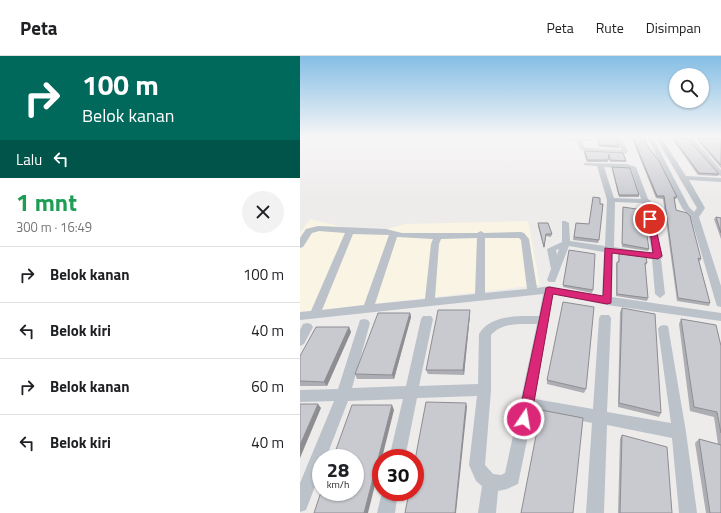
<!DOCTYPE html>
<html lang="id">
<head>
<meta charset="utf-8">
<style>
  :root { --surface:#fff; --page:#f2f2f2; --text:#202124; --muted:#757577; --line:#e0e0e0 }
  body { margin:0; font-family:"Titillium Web",sans-serif; background:var(--page); color:var(--text); height:100vh; display:flex; flex-direction:column; font-size:15px; white-space:nowrap }
  * { box-sizing:border-box; margin:0 }
  p { font-size:13px; color:var(--muted) }
  .icon { flex:none; width:22px; height:22px; fill:none; stroke:currentColor; stroke-width:2; stroke-linecap:round; stroke-linejoin:round }
  .map { position:relative; flex:1; overflow:hidden }
  .side { display:flex; flex-direction:column; background:var(--surface); width:300px }
  .side>* { flex:none }
  .guide { background:#00695c; color:#fff; overflow:hidden }
  .buttons { position:absolute; left:369px; top:12px; display:grid; gap:8px }
  .buttons a { display:grid; place-items:center; width:40px; height:40px; border-radius:50%; background:var(--surface); box-shadow:0 1px 3px #0004; font-size:20px }
  .speed { position:absolute; left:12px; top:393px; display:flex; gap:8px; font-size:20px; font-weight:700; text-align:center }
  .speed>* { display:grid; place-content:center; width:52px; height:52px; border-radius:50%; background:var(--surface); box-shadow:0 1px 3px #0004; line-height:1 }
  .speed small { font-size:10px; font-weight:400 }
  .speed .limit { border:6px solid #d22; background:#fff; color:#111 }
  .pin { position:absolute; display:grid; place-items:center; width:34px; height:34px; color:#fff; margin:-17px; border:2px solid #fff; border-radius:50%; box-shadow:0 1px 4px #0007 }
  .me { position:absolute; width:44px; margin:-22px; rotate:12deg; stroke-linejoin:round; filter:drop-shadow(0 0 3px #0008) }
  .turn { display:flex; align-items:center; gap:14px; height:84px; padding:0 16px; font-size:18px }
  .turn .icon { width:52px; height:52px; stroke-width:2.5 }
  .turn b { display:block; font-size:28px; line-height:34px }
  .then { display:flex; align-items:center; height:38px; padding:0 16px; background:#0003; gap:8px; font-size:15px }
  .round { display:grid; place-items:center; flex:none; width:42px; height:42px; border-radius:21px; background:var(--page) }
  .overview { display:flex; align-items:center; justify-content:space-between; height:68px; padding:0 16px }
  h1 { font-size:24px; font-weight:700; line-height:30px; color:#1e9e55 }
  ul { padding:0; list-style:none }
  li { display:flex; align-items:center; gap:12px; height:56px; padding:0 16px; border-top:1px solid var(--line) }
  li div { flex:1 }
  li b { display:block; font-size:15px }
  li em { font-style:normal }
  header { display:flex; align-items:center; gap:24px; box-sizing:border-box; height:56px; padding:0 20px; background:var(--surface); border-bottom:1px solid var(--line) }
  header strong { font-size:19px }
  nav { display:flex; gap:22px; margin-inline-start:auto; font-size:14px }
  main { display:flex; flex:1; min-height:0 }
  .map>svg:first-child { display:block }
  .commercial { fill:#f9f4e4 }
  .lines { fill:none; stroke-linecap:round; stroke-linejoin:round }
  .minor { fill:#bbc2c9; fill-rule:evenodd }
  .wall { fill:#adaeb3 }
  .shaded-wall { fill:#8d8d92 }
  .building { fill:#c9cad0; stroke:#8d8d92 }
  .route { fill:#db2777; stroke:#8e194d }
</style>
</head>
<body>
<header>
<strong>Peta</strong>
<nav><a>Peta</a><a>Rute</a><a>Disimpan</a></nav>
</header>
<main>
<section class="side">
<div class="guide">
<div class="turn"><svg class="icon" aria-label="right" viewBox="0 0 24 24"><path d="M7 20v-9h11M14 6l5 5-5 5"/></svg><div><b>100 m</b>Belok kanan</div></div>
<div class="then">Lalu<svg class="icon" aria-label="left" viewBox="0 0 24 24"><path d="M17 20v-9H6M10 6l-5 5 5 5"/></svg></div>
</div>
<div class="overview"><div><h1>1 mnt</h1><p>300 m · 16:49</p></div><a class="round"><svg class="icon" aria-label="close" viewBox="0 0 24 24"><path d="M6 6l12 12M18 6L6 18"/></svg></a></div>
<ul>
<li><svg class="icon" aria-label="right" viewBox="0 0 24 24"><path d="M7 20v-9h11M14 6l5 5-5 5"/></svg><div><b>Belok kanan</b></div><em>100 m</em></li>
<li><svg class="icon" aria-label="left" viewBox="0 0 24 24"><path d="M17 20v-9H6M10 6l-5 5 5 5"/></svg><div><b>Belok kiri</b></div><em>40 m</em></li>
<li><svg class="icon" aria-label="right" viewBox="0 0 24 24"><path d="M7 20v-9h11M14 6l5 5-5 5"/></svg><div><b>Belok kanan</b></div><em>60 m</em></li>
<li><svg class="icon" aria-label="left" viewBox="0 0 24 24"><path d="M17 20v-9H6M10 6l-5 5 5 5"/></svg><div><b>Belok kiri</b></div><em>40 m</em></li>
</ul>
</section>
<div class="map">
<svg width="421" height="457" viewBox="0 0 421 457">
  <rect width="100%" height="100%" fill="#eeebeb"/>
  <!-- commercial -->
  <path class="commercial" d="M10,163l41,10h36l18,-5 123,-3 12,64 -240,27v-79z"/>
  <g class="lines">
    <!-- minor -->
    <g class="minor">
      <path d="M0,80h4l-4,3z"/>
      <path d="M263,80l30,3v2h-11l2,6 3,1 34,2 -6,-14h6l7,16 -3,2 -39,-2 -6,-3 -3,-8 -9,-1z"/>
      <path d="M347,80h5l37,71 5,5 3,-4 -42,-72h5l26,40 35,2v4l-32,-2 16,28 -6,9 22,69v21l-4,-1 -1,-3 -25,-85 -9,-10z"/>
      <path d="M378,80h43v4l-28,-2 28,32v6l-2,-1 -32,-37z"/>
      <path d="M284,107l43,1 9,3 12,32 3,2 -2,2 14,54 -2,2 4,35 -5,4 -5,-4 -3,-35 -39,-6 -1,44 109,16v8l-114,-16 -54,-11 -18,105 58,10 6,-91 2,-3h8l2,3 -4,94 64,11 -13,-94 2,-3 4,-1 4,1 18,106 11,81h-18l-7,-75 -65,-13 -3,88h-18l6,-90 -59,-12 -15,73 -11,5 -9,2 -2,22h-18l4,-27 -6,-5 -7,-16 8,-69 -60,2 -12,60h-16l14,-59 -55,2 -22,57h-5v13l-15,39 -6,2v-29l34,-82 -34,1v-12l38,-1 22,-69 4,-1 4,1 2,3 -18,65 54,-2 15,-67 2,-3h8l2,3 -14,67 59,-2 1,-50c11,-20 41,-18 60,-18l4,-22 -243,26v-8l11,-1 34,-78 -26,-2 -7,2 -9,14 -3,1v-10l6,-9 12,-3 68,3 16,4h75l4,-2 3,2 37,-1 3,1 5,6 8,49 12,-2 53,10 2,-44 -35,-6 -14,36h-6l-2,-2 4,-11 -4,-20 15,-7v-21h3l4,2 1,18 35,5 2,-46 -10,-34 -13,-1zM304,111l27,2 10,30 -27,-1zM315,146l27,1 10,50 -38,-6zM53,178l36,1 -25,70 -42,5zM97,181l36,2 -2,5 -6,55 -50,5zM177,182l-2,56 -40,4 4,-54 2,-5zM185,182h34l2,2 6,49 -42,4zM259,193l-2,6 -1,-5zM237,268l-32,149 -4,2 -8,-1 -8,-9 6,-75v-55c11,-13 30,-11 46,-11z"/>
      <path d="M7,267l4,1 2,3 -9,17 -4,2v-16l3,-6z"/>
      <path d="M82,436h16l-3,21h-18z"/>
    </g>
  </g>
  <!-- wall -->
  <g class="wall">
    <path d="M280,80h35l4,10v2l-20,-1 -2,-9z"/>
    <path d="M331,80h12l4,9 30,52 -1,2h-2l2,11 25,49 -1,2h-1l11,42 -1,3 -32,-5 -14,-102 -7,-1z"/>
    <path d="M373,82l46,36 -1,2 -20,-1 -25,-35z"/>
    <path d="M397,82l24,2v28l-24,-28z"/>
    <path d="M285,95l38,2 3,8v1h-16l-1,-6 -1,6h-21l-3,-9z"/>
    <path d="M312,111l27,28v2h-20l-7,-28z"/>
    <path d="M300,148l-1,36 -1,3 -25,-3 3,-17 13,1z"/>
    <path d="M323,151l26,42 -1,2 -26,-4z"/>
    <path d="M416,161l5,1v21l-7,-20z"/>
    <path d="M238,167l14,11 -1,3 -5,-1 -2,13 -6,-23z"/>
    <path d="M269,194l24,40 -1,3 -29,-6z"/>
    <path d="M319,197l28,10 -1,2h-1l3,33 -1,3 -31,-5v-32l1,-2h1z"/>
    <path d="M322,252l39,105 -2,4 -41,-10 2,-95z"/>
    <path d="M110,257l1,4 -17,62h-37l-2,-5z"/>
    <path d="M170,258l-6,61 -36,-1 -2,-4z"/>
    <path d="M381,263l40,27v167h-15l-11,-70 4,-4 19,5 -4,-27 -24,-6 -11,-87z"/>
    <path d="M49,271l2,5 -24,54h-27v-30z"/>
    <path d="M247,324l39,9 -2,4 -37,-9z"/>
    <path d="M322,379l50,78h-54l2,-74z"/>
  </g>
  <!-- shaded-wall -->
  <g class="shaded-wall">
    <path d="M170,254v4l-6,61 -1,-5z"/>
    <path d="M110,257l1,4 -17,62 -2,-4z"/>
    <path d="M49,271l2,5 -24,54 -3,-4z"/>
    <path d="M166,347l1,4 -11,106h-1z"/>
    <path d="M18,348l3,4 -21,50v-13z"/>
    <path d="M92,349l2,5 -12,48h-1v3l-13,52h-4z"/>
  </g>
  <!-- building -->
  <g class="building">
    <path d="M296,80h19l4,10 -20,-1 -2,-8z"/>
    <path d="M332,80h11l4,9 12,16 18,36h-3l2,13 11,3 3,3 11,43 -3,-1 12,45 -32,-5 -14,-102h-7z"/>
    <path d="M373,82l15,1 31,35 -20,-1z"/>
    <path d="M397,82l24,2v25z"/>
    <path d="M285,95l38,2 3,8 -16,-1 -1,-6 -1,6h-21z"/>
    <path d="M312,111l18,1 9,27h-20z"/>
    <path d="M293,141l7,1v6h3l-4,36 -25,-3 2,-14 13,1z"/>
    <path d="M323,151l20,3 6,39 -27,-5z"/>
    <path d="M416,161l5,1v15z"/>
    <path d="M238,167h10l4,11h-6l-2,13z"/>
    <path d="M269,194l26,4 -2,36 -30,-5z"/>
    <path d="M319,197l27,4 1,6h-2l3,35 -31,-4v-32h2z"/>
    <path d="M263,246l31,5 -8,82 -39,-9z"/>
    <path d="M322,252l33,6 6,99 -42,-10z"/>
    <path d="M138,254h32l-7,60h-37z"/>
    <path d="M78,257h32l-18,62 -37,-1z"/>
    <path d="M381,263l35,6 5,21v87l-4,-21 -23,-5z"/>
    <path d="M16,271h33l-25,55 -24,-1v-25z"/>
    <path d="M126,346l40,1 -11,110h-50l4,-21h6v-32z"/>
    <path d="M0,348h18l-18,41z"/>
    <path d="M52,349h40l-28,108h-50l7,-21h34v-34h-22z"/>
    <path d="M241,354l42,8 -10,95h-52z"/>
    <path d="M322,379l45,12 5,66h-52z"/>
    <path d="M399,383l22,6v68h-11z"/>
  </g>
  <!-- sky -->
  <linearGradient id="sky" x2="0" y2="1"><stop stop-color="#84bee5"/><stop offset="0.56" stop-color="#f7f6f6"/><stop offset="1" stop-color="#f7f6f6" stop-opacity="0"/></linearGradient>
  <rect width="421" height="144" fill="url(#sky)"/>
  <!-- route -->
  <path class="route" d="M348,161l6,2 8,37 -4,3 -46,-6 -1,50 -4,1 -54,-10 -22,125 -2,4 -5,2 -4,-2 -2,-4 28,-131 3,-1 54,9 2,-48 48,5z"/>
</svg>
<div class="buttons">
<a><svg class="icon" aria-label="search" viewBox="0 0 24 24"><circle cx="10" cy="10" r="6"/><path d="M15 15l6 6"/></svg></a>
</div>
<div class="speed"><div>28<small>km/h</small></div><div class="limit">30</div></div>
<div class="pin" style="left:350px;top:163px;background:#d93025"><svg class="icon" aria-label="arrive" viewBox="0 0 24 24"><path d="M6 21V4h12l-3 4 3 4H6"/></svg></div>
<svg class="me" style="left:224px;top:363px" viewBox="-20 -20 40 40"><circle r="17" fill="#db2777" stroke="#fff" stroke-width="3"/><path d="M0-11L8 9 0 5-8 9z" fill="#fff"/></svg>
</div>
</main>
</body>
</html>
